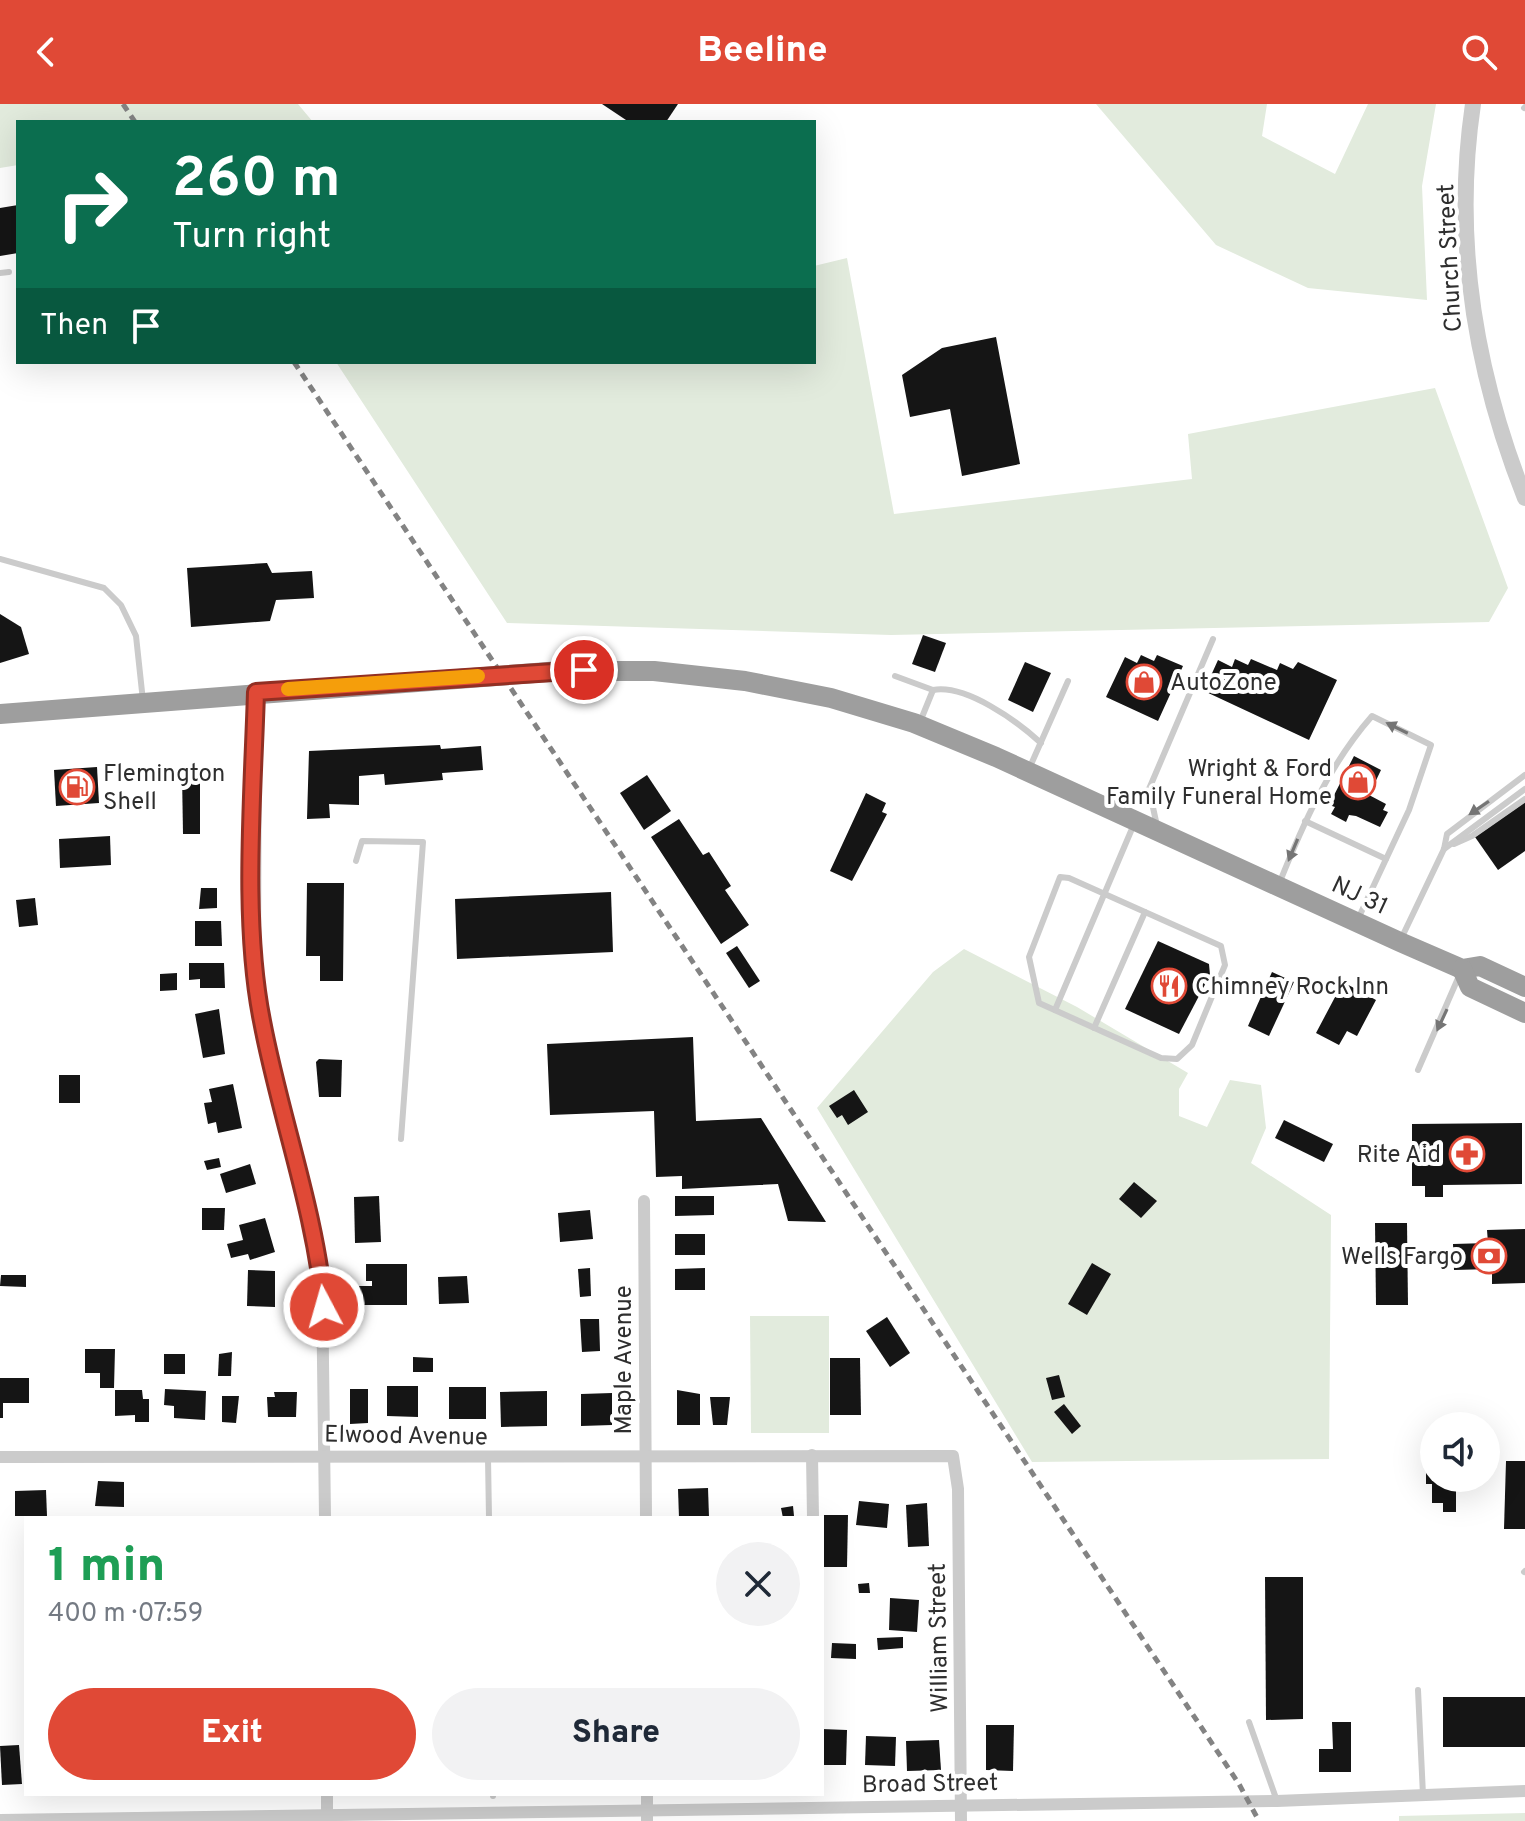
<!DOCTYPE html>
<html lang="en">
<head>
<meta charset="utf-8">
<style>
  :root { --surface:#fff; --page:#f2f2f3; --text:#1f2937; --muted:#747a83; --accent:#e04936 }
  body { margin:0; font-family:Overpass,sans-serif; background:var(--page); color:var(--text); height:100vh; display:flex; flex-direction:column; font-size:30px; white-space:nowrap }
  * { box-sizing:border-box; margin:0 }
  p { font-size:26px; color:var(--muted) }
  .icon { flex:none; width:44px; height:44px; fill:none; stroke:currentColor; stroke-width:2; stroke-linecap:round; stroke-linejoin:round }
  .map { position:relative; flex:1; overflow:hidden }
  .drawer { position:absolute; left:24px; top:1412px; width:800px; height:280px; display:flex; flex-direction:column; background:var(--surface); border-radius:0px; box-shadow:0 8px 32px #0002 }
  .drawer>* { flex:none }
  .guide { position:absolute; left:16px; top:16px; width:800px; height:244px; border-radius:0px; box-shadow:0 8px 32px #0002; background:#0b6e4f; color:#fff; overflow:hidden }
  .tools { position:absolute; left:1420px; top:1308px; display:grid; gap:16px }
  .tools a { display:grid; place-items:center; width:80px; height:80px; border-radius:50%; background:var(--surface); box-shadow:0 8px 32px #0002; font-size:40px }
  .pin { position:absolute; display:grid; place-items:center; width:68px; height:68px; color:#fff; margin:-34px; border:4px solid #fff; border-radius:50%; box-shadow:0 2px 8px #0007 }
  .me { position:absolute; width:88px; margin:-44px; rotate:354deg; stroke-linejoin:round; filter:drop-shadow(0 0 6px #0008) }
  .turn { display:flex; align-items:center; gap:28px; height:168px; padding:0 24px; font-size:36px }
  .turn .icon { width:104px; height:104px; stroke-width:2.5 }
  .turn b { display:block; font-size:56px; line-height:68px }
  .then { display:flex; align-items:center; height:76px; padding:0 24px; background:#0003; gap:16px; font-size:30px }
  .round { display:grid; place-items:center; flex:none; width:84px; height:84px; border-radius:42px; background:var(--page) }
  .summary { display:flex; align-items:center; justify-content:space-between; height:136px; padding:0 24px }
  h1 { font-size:48px; font-weight:800; line-height:60px; color:#1e9e55 }
  .button { display:flex; gap:16px; margin-top:auto; padding:16px 24px }
  .button a { flex:1; height:92px; border-radius:48px; background:var(--accent); color:#fff; font-size:32px; font-weight:800; line-height:92px; text-align:center }
  .button a+a { background:var(--page); color:var(--text) }
  header { display:flex; justify-content:space-between; align-items:center; height:104px; padding:0 24px; background:var(--accent); color:#fff; font-size:36px; font-weight:800 }
  .map>svg:first-child { display:block }
  .green { fill:#e2ebdd }
  .building { fill:#151515 }
  .lines { fill:none; stroke-linecap:round; stroke-linejoin:round }
  .service { stroke:#cbcbcb; stroke-width:6 }
  .minor { stroke:#cbcbcb; stroke-width:12 }
  .tertiary { stroke:#cbcbcb; stroke-width:16 }
  .trunk { stroke:#9e9e9e; stroke-width:20 }
  .rail { stroke:#838383; stroke-width:5; stroke-dasharray:8 6; stroke-linecap:butt }
  .oneway { fill:#757575 }
  .route-casing { stroke:#922f23; stroke-width:20 }
  .route { stroke:#e04936; stroke-width:14 }
  .slow { stroke:#f59e0b; stroke-width:14 }
  .labels { text-anchor:middle; stroke-width:8; stroke-linejoin:round; paint-order:stroke }
  .street-label { font-size:24px; fill:#2e2e2e; stroke:#fff }
  .poi-label { font-size:24px; fill:#2e2e2e; stroke:#fff; text-anchor:start }
</style>
</head>
<body>
<header><svg class="icon" aria-label="back" viewBox="0 0 24 24"><path d="M15 5l-7 7 7 7"/></svg>Beeline<svg class="icon" aria-label="search" viewBox="0 0 24 24"><circle cx="10" cy="10" r="6"/><path d="M15 15l6 6"/></svg></header>
<div class="map">
<svg width="1525" height="1717" viewBox="0 0 1525 1717">
  <rect width="100%" height="100%" fill="#fff"/>
  <!-- green -->
  <g class="green">
    <path d="M0,0h298l15,18h-295v43l-18,3z"/>
    <path d="M1096,0h171l-5,32 73,38 33,-70h68l-14,82 5,114 -119,-12 -92,-43z"/>
    <path d="M847,154l47,256 298,-35 -4,-45 247,-46 73,200 -19,34 -598,13 -384,-12 -171,-261h478v-96z"/>
    <path d="M964,845l113,58 111,66 -9,16v27l28,11 23,-47 31,5 5,43 -15,35 80,52 -2,244 -297,3 -215,-354 116,-136z"/>
    <path d="M750,1212h79v117h-78z"/>
    <path d="M1525,1709v8h-126v-5z"/>
  </g>
  <!-- building -->
  <g class="building">
    <path d="M602,0h76l-12,18h-37z"/>
    <path d="M18,101v48l-18,3v-48z"/>
    <path d="M996,233l24,127 -58,12 -12,-67 -40,8 -8,-42 40,-27z"/>
    <path d="M267,459l5,10 40,-2 2,27 -38,2 -6,21 -79,6 -4,-59z"/>
    <path d="M0,510l21,13 8,27 -29,9z"/>
    <path d="M923,531l23,8 -11,29 -23,-8z"/>
    <path d="M1141,551l13,6 3,-6 26,11 -25,55 -52,-24 19,-40 12,6z"/>
    <path d="M1235,555l13,6 3,-6 26,11 3,-7 13,6 5,-7 39,18 -28,60 -105,-49 14,-31 14,7z"/>
    <path d="M1025,558l26,11 -18,39 -25,-12z"/>
    <path d="M440,641l1,4 40,-3 2,24 -41,3 1,7 -58,5 -1,-11 -25,2v29l-30,-1 1,14 -23,1 2,-68z"/>
    <path d="M1354,652l27,14 -12,25 17,9 -3,6 5,2 -8,15 -24,-11 -7,-1 -3,7 -15,-8 4,-7 -6,-2z"/>
    <path d="M97,663l2,36 -43,3 -2,-36z"/>
    <path d="M200,669v61h-17l-1,-60z"/>
    <path d="M647,671l24,36 -27,19 -24,-37z"/>
    <path d="M866,689l20,10 -4,9 5,2 -35,67 -22,-10z"/>
    <path d="M1525,698v49l-27,19 -23,-33z"/>
    <path d="M679,715l24,36 6,-3 22,34 -6,4 24,35 -28,19 -70,-107z"/>
    <path d="M110,732l1,29 -51,3 -1,-29z"/>
    <path d="M307,779h37l-1,98h-23v-25h-14z"/>
    <path d="M201,784h16v20l-18,1z"/>
    <path d="M611,788l2,60 -156,7 -2,-60z"/>
    <path d="M35,794l3,27 -19,2 -3,-27z"/>
    <path d="M195,817h26l1,25h-27z"/>
    <path d="M1158,837l51,23 1,11 -31,59 -54,-25z"/>
    <path d="M737,842l23,35 -11,7 -23,-35z"/>
    <path d="M189,859h35l1,25h-25v-9l-11,1z"/>
    <path d="M1272,868l22,10 -25,54 -21,-10z"/>
    <path d="M177,869v17l-17,1v-17z"/>
    <path d="M1343,878l33,18 -19,36 -10,-5 -8,14 -23,-12z"/>
    <path d="M219,905l6,45 -22,4 -8,-44z"/>
    <path d="M693,933l3,84 65,-3 65,104 -38,-1 -10,-37 -96,5v-13l-26,1 -2,-66 -104,4 -3,-71z"/>
    <path d="M319,955l23,1 -1,37h-22l-3,-35z"/>
    <rect x="59" y="971" width="21" height="28"/>
    <path d="M233,980l9,44 -24,5 -2,-11 -8,2 -4,-21 8,-1 -3,-13z"/>
    <path d="M854,986l14,22 -20,13 -6,-10 -5,3 -8,-12z"/>
    <path d="M1284,1016l49,24 -9,18 -49,-24z"/>
    <path d="M1522,1019v61l-79,1v12h-18v-11h-13v-62z"/>
    <path d="M219,1054l2,9 -14,3 -3,-9z"/>
    <path d="M250,1060l6,20 -30,9 -6,-19z"/>
    <path d="M1134,1078l23,19 -16,17 -22,-19z"/>
    <path d="M379,1092l2,46 -26,1 -1,-46z"/>
    <path d="M675,1092h39v19l-39,1z"/>
    <path d="M202,1104h23l-1,22h-22z"/>
    <path d="M590,1106l3,29 -33,3 -2,-29z"/>
    <path d="M265,1114l10,34 -25,8 -2,-6 -17,4 -4,-14 16,-4 -4,-15z"/>
    <path d="M1375,1119h32l1,82h-32z"/>
    <path d="M1525,1125v54l-33,1v-15l-38,1 -1,-26 35,-1 -1,-13z"/>
    <rect x="675" y="1130" width="30" height="21"/>
    <path d="M1092,1159l19,11 -24,41 -19,-11z"/>
    <path d="M366,1160h41v41h-48v-19h13v-5h-6z"/>
    <path d="M590,1164l1,28 -11,1 -2,-28z"/>
    <path d="M705,1164v22h-30v-21z"/>
    <path d="M248,1166l27,1v36l-28,-1z"/>
    <path d="M1,1171h25v12l-26,-1z"/>
    <path d="M467,1172l2,27 -30,1 -1,-27z"/>
    <path d="M887,1213l23,36 -20,14 -24,-36z"/>
    <path d="M580,1215h19l1,32 -18,1z"/>
    <path d="M85,1245h30l-1,39h-14v-15h-15z"/>
    <path d="M232,1248l-1,24h-13l1,-22z"/>
    <rect x="164" y="1250" width="21" height="20"/>
    <path d="M413,1253l20,1v14h-20z"/>
    <path d="M830,1254h30l1,57h-31z"/>
    <path d="M1059,1271l6,22 -13,3 -6,-22z"/>
    <path d="M0,1274h29v25h-26v15h-3z"/>
    <path d="M387,1282h31v31l-31,-1z"/>
    <rect x="449" y="1283" width="37" height="32"/>
    <path d="M165,1285l41,2 -1,29 -31,-2v-12l-10,-1z"/>
    <path d="M350,1285h18v34l-18,1z"/>
    <path d="M115,1286h27l1,9h6v23h-14v-7l-20,1z"/>
    <path d="M677,1286l23,4v31h-23z"/>
    <path d="M547,1287v35l-46,1 -1,-35z"/>
    <path d="M274,1288h23l-1,25h-28l-1,-20h8z"/>
    <path d="M612,1289v32l-31,1v-32z"/>
    <path d="M222,1292h17l-3,27 -14,-1z"/>
    <path d="M710,1293h20l-3,28h-14z"/>
    <path d="M1064,1300l17,22 -9,8 -18,-22z"/>
    <path d="M1506,1357h19v68h-21z"/>
    <path d="M1426,1358h8v16h27v4h-5v30h-13v-9h-11v-19h-6z"/>
    <path d="M98,1377l26,1v25l-29,-1z"/>
    <path d="M708,1384l1,29 -30,1 -1,-29z"/>
    <path d="M46,1386l1,26h-32v-25z"/>
    <path d="M859,1397l30,3 -2,24 -31,-3z"/>
    <path d="M927,1399l2,43 -21,1 -2,-42z"/>
    <path d="M793,1402l1,10 -11,2 -2,-10z"/>
    <path d="M824,1411h24l-1,52h-23z"/>
    <path d="M1265,1473h38v142l-37,1z"/>
    <path d="M869,1479l1,10h-11l-1,-9z"/>
    <path d="M890,1494l29,2 -2,32 -28,-2z"/>
    <path d="M903,1533v11l-25,2 -1,-12z"/>
    <path d="M832,1539l24,1v15l-25,-1z"/>
    <rect x="1443" y="1593" width="82" height="50"/>
    <path d="M1332,1618h19v50h-32v-23h14z"/>
    <path d="M986,1621h28l-1,46 -27,-1z"/>
    <path d="M822,1625l25,1 -1,35h-24z"/>
    <path d="M866,1632l30,1 -1,29 -30,-1z"/>
    <path d="M939,1636l2,30 -34,1 -1,-30z"/>
    <path d="M19,1641l3,39 -20,1 -2,-39z"/>
  </g>
  <g class="lines">
    <!-- service -->
    <g class="service">
      <path d="M1524,4l1,-1"/>
      <path d="M0,169l9,-1"/>
      <path d="M0,455l104,29 17,17 15,31 7,65"/>
      <path d="M895,572l38,14 -13,32"/>
      <path d="M933,586c33,-6 84,31 108,53"/>
      <path d="M1029,665l39,-88"/>
      <path d="M1119,706l30,-21"/>
      <path d="M1305,717l81,38"/>
      <path d="M1157,722l-8,-37 64,-150"/>
      <path d="M1454,740l18,-8 53,-37"/>
      <path d="M1444,745l81,-60"/>
      <path d="M356,757l6,-20 61,1 -22,297"/>
      <path d="M1060,773l9,1 152,68 4,19 -33,80 -15,14 -16,-1 -122,-55 -10,-46z"/>
      <path d="M1279,780c24,-60 50,-119 93,-168l59,29 -22,65 -51,109"/>
      <path d="M1401,835l43,-90 3,-15 78,-59"/>
      <path d="M1055,906l79,-186"/>
      <path d="M1094,924l51,-116"/>
      <path d="M1418,966l41,-94"/>
      <path d="M488,1354l1,60"/>
      <path d="M1524,1468l1,-1"/>
      <path d="M1418,1586l5,105"/>
      <path d="M1249,1618l28,79"/>
      <path d="M493,1690v2"/>
    </g>
    <!-- minor -->
    <g class="minor">
      <path d="M256,588l-1,278 6,49 48,193 13,72 3,234"/>
      <path d="M644,1097l2,317"/>
      <path d="M812,1351l1,63"/>
      <path d="M0,1353l953,-1 5,33 3,332"/>
      <path d="M327,1690v23"/>
      <path d="M647,1690v27"/>
      <path d="M0,1716l1277,-19 248,-10"/>
    </g>
    <!-- tertiary -->
    <path class="tertiary" d="M1473,0c-20,135 2,268 52,394"/>
    <!-- trunk -->
    <g class="trunk">
      <path d="M0,610l561,-43h93l91,10 86,17 83,25 82,34 404,185 62,27 18,-3 45,21"/>
      <path d="M1462,865l8,18 55,26"/>
    </g>
    <!-- rail -->
    <g class="rail">
      <path d="M123,0l12,18"/>
      <path d="M294,258l945,1422 20,37"/>
    </g>
  </g>
  <!-- one-way arrows -->
  <defs><path id="oneway-solid" d="M-6-.8H1V-3.2L6.5 0L1 3.2V.8H-6Z" transform="scale(2)"/></defs>
  <g class="oneway">
    <use href="#oneway-solid" transform="translate(1397 624) rotate(-154)"/>
    <use href="#oneway-solid" transform="translate(1479 704) rotate(146)"/>
    <use href="#oneway-solid" transform="translate(1293 746) rotate(113)"/>
    <use href="#oneway-solid" transform="translate(1442 916) rotate(115)"/>
  </g>
  <g class="lines">
    <!-- route casing -->
    <g class="route-casing">
      <path id="route" d="M324,1203c-9,-98 -44,-190 -62,-286 -20,-100 -9,-226 -6,-329l328,-22"/>
    </g>
    <!-- route -->
    <use href="#route" class="route"/>
    <!-- slow -->
    <path class="slow" d="M288,585l190,-13"/>
  </g>
  <!-- icons -->
  <defs>
    <g id="shop-ring" transform="scale(1.8)"><circle r="9.5" fill="#fff" stroke="#e04936" stroke-width="1.5"/><path d="M-5-2.5h2.3a2.7 3.5 0 0 1 5.4 0H5L5.5 6h-11ZM-1.5-2.5h3a1.5 2.3 0 0 0-3 0Z" fill="#e04936"/></g>
    <g id="fuel-ring" transform="scale(1.8)"><circle r="9.5" fill="#fff" stroke="#e04936" stroke-width="1.5"/><path d="M-5.5-6h7V0h2V4h1.3V-2.5L3-4.5l.8-.8L6-3V5H2.5V1h-1V6h-7ZM-4.2-4.7v3.2H.2V-4.7Z" fill="#e04936"/></g>
    <g id="restaurant-ring" transform="scale(1.8)"><circle r="9.5" fill="#fff" stroke="#e04936" stroke-width="1.5"/><path d="M-5-6h1v4h1v-4h1v4h1v-4h1v5L-1.5 .5V6h-2V.5L-5-1ZM5-6V6H3V1.5H1.5Q1.5-4 5-6Z" fill="#e04936"/></g>
    <g id="pharmacy-ring" transform="scale(1.8)"><circle r="9.5" fill="#fff" stroke="#e04936" stroke-width="1.5"/><path d="M-2-6h4v4h4v4h-4v4h-4v-4h-4v-4h4Z" fill="#e04936"/></g>
    <g id="bank-ring" transform="scale(1.8)"><circle r="9.5" fill="#fff" stroke="#e04936" stroke-width="1.5"/><path d="M-6-4H6V4H-6ZM0-2.3a2.3 2.3 0 1 0 0 4.6a2.3 2.3 0 1 0 0-4.6Z" fill="#e04936"/></g>
  </defs>
  <g fill-rule="evenodd">
    <use href="#shop-ring" x="1144" y="578"/>
    <use href="#shop-ring" x="1358" y="678"/>
    <use href="#fuel-ring" x="77" y="683"/>
    <use href="#restaurant-ring" x="1169" y="882"/>
    <use href="#pharmacy-ring" x="1467" y="1050"/>
    <use href="#bank-ring" x="1489" y="1152"/>
  </g>
  <g class="labels">
    <!-- street labels -->
    <g class="street-label">
      <text transform="translate(1449 154) rotate(-93)" y="8">Church Street</text>
      <text transform="translate(1360 791) rotate(25)" y="8">NJ 31</text>
      <text transform="translate(623 1256) rotate(-90)" y="8">Maple Avenue</text>
      <text transform="translate(406 1331) rotate(1)" y="8">Elwood Avenue</text>
      <text transform="translate(938 1534) rotate(-91)" y="8">William Street</text>
      <text transform="translate(930 1679) rotate(-1)" y="8">Broad Street</text>
    </g>
    <!-- poi labels -->
    <g class="poi-label">
      <text x="1170" y="586">AutoZone</text>
      <text x="1332" y="672" text-anchor="end">Wright &amp; Ford<tspan x="1332" dy="28">Family Funeral Home</tspan></text>
      <text x="103" y="677">Flemington<tspan x="103" dy="28">Shell</tspan></text>
      <text x="1195" y="890">Chimney Rock Inn</text>
      <text x="1441" y="1058" text-anchor="end">Rite Aid</text>
      <text x="1463" y="1160" text-anchor="end">Wells Fargo</text>
    </g>
  </g>
</svg>
<div class="tools">
<a><svg class="icon" aria-label="sound" viewBox="0 0 24 24"><path d="M4 9h4l5-4v14l-5-4H4zM17 9q2 3 0 6"/></svg></a>
</div>
<div class="pin" style="left:584px;top:566px;background:#d93025"><svg class="icon" aria-label="arrive" viewBox="0 0 24 24"><path d="M6 21V4h12l-3 4 3 4H6"/></svg></div>
<svg class="me" style="left:324px;top:1203px" viewBox="-20 -20 40 40"><circle r="17" fill="#e04936" stroke="#fff" stroke-width="3"/><path d="M0-11L8 9 0 5-8 9z" fill="#fff"/></svg>
<div class="guide">
<div class="turn"><svg class="icon" aria-label="right" viewBox="0 0 24 24"><path d="M7 20v-9h11M14 6l5 5-5 5"/></svg><div><b>260 m</b>Turn right</div></div>
<div class="then">Then<svg class="icon" aria-label="arrive" viewBox="0 0 24 24"><path d="M6 21V4h12l-3 4 3 4H6"/></svg></div>
</div>
<section class="drawer">
<div class="summary"><div><h1>1 min</h1><p>400 m · 07:59</p></div><a class="round"><svg class="icon" aria-label="close" viewBox="0 0 24 24"><path d="M6 6l12 12M18 6L6 18"/></svg></a></div>
<div class="button"><a>Exit</a><a>Share</a></div>
</section>
</div>
</body>
</html>
